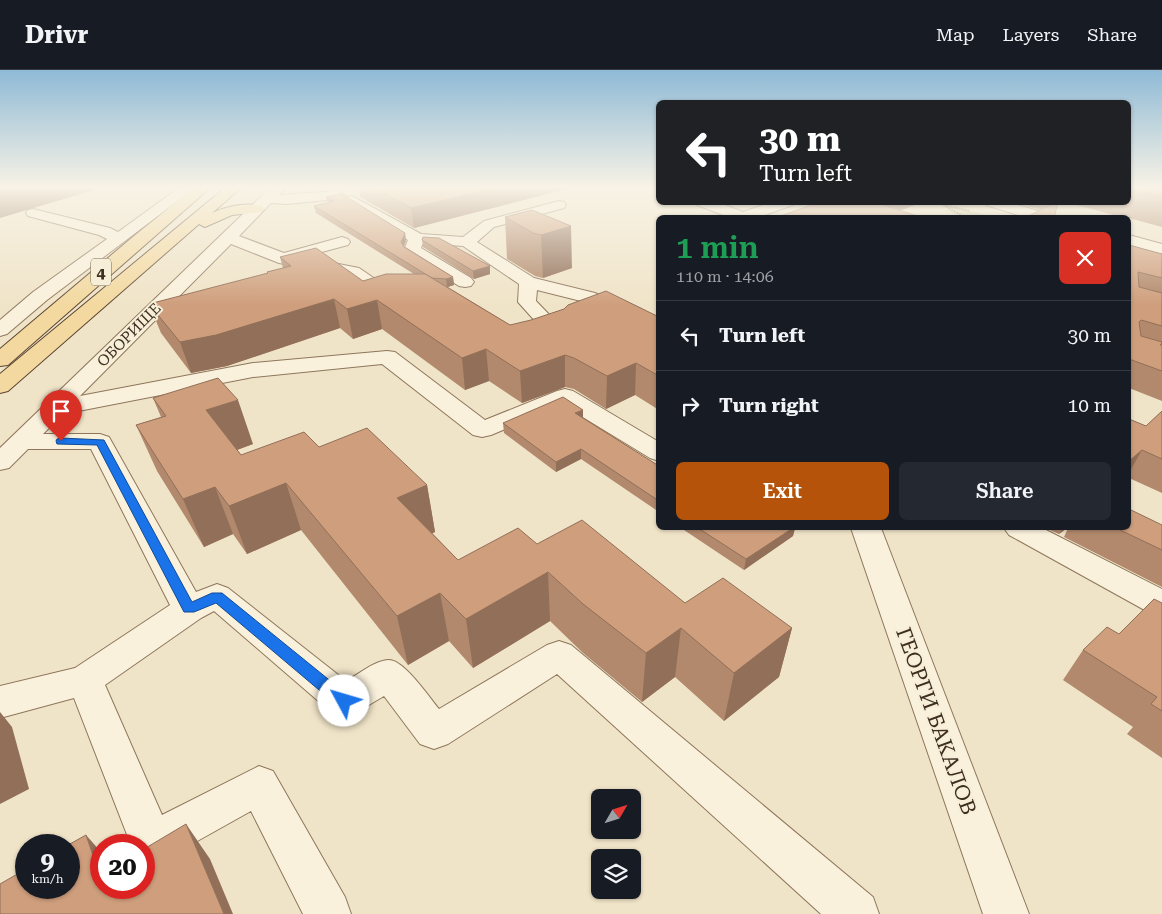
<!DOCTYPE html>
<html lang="en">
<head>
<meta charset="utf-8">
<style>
  :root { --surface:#171b24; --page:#242831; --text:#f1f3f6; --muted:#9ea1a6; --line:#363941; --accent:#b45309 }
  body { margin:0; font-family:"Roboto Serif",serif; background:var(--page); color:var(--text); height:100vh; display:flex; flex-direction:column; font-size:19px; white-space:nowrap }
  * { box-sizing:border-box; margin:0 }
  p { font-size:16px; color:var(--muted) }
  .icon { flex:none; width:28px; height:28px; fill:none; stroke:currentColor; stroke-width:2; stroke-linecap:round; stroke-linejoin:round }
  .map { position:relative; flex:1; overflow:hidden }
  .drawer { position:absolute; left:656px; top:145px; width:475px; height:315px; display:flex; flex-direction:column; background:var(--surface); border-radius:8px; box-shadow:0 1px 4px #0004 }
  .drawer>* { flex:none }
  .banner { position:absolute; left:656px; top:30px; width:475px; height:105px; border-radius:8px; box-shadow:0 1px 4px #0004; background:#202124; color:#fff; overflow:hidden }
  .needle { width:32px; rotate:51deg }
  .controls { position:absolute; left:591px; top:719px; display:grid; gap:10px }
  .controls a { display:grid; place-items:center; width:50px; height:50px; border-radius:8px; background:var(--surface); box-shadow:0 1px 4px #0004; font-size:25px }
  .speed { position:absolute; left:15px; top:764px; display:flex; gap:10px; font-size:25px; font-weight:700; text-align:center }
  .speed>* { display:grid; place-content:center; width:65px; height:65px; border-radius:50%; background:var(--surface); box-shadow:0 1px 4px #0004; line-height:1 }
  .speed small { font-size:12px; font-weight:400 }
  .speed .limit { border:8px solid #d22; background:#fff; color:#111 }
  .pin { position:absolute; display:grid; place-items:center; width:42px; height:42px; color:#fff; margin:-51px -21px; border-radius:50% 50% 50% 0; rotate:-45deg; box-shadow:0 0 5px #0007 }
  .pin .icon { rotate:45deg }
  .me { position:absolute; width:55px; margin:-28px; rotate:309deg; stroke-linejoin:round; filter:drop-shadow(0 0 4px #0008) }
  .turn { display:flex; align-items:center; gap:18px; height:105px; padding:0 20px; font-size:22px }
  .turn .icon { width:65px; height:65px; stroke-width:2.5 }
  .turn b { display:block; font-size:35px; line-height:42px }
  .round { display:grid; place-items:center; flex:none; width:52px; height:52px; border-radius:8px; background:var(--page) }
  .head { display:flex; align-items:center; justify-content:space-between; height:85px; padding:0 20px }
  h1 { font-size:30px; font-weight:600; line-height:38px; color:#1e9e55 }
  .button { display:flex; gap:10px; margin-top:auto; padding:10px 20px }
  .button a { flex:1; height:58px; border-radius:8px; background:var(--accent); color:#fff; font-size:20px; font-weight:600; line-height:58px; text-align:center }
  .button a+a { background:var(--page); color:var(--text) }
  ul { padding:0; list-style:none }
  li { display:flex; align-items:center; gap:15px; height:70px; padding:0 20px; border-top:1px solid var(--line) }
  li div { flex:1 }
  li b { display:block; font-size:19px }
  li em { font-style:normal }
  header { display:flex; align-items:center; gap:30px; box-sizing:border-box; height:70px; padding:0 25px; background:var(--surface); border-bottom:1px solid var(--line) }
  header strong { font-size:24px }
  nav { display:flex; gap:28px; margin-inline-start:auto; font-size:18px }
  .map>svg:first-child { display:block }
  .green { fill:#c9cf9b }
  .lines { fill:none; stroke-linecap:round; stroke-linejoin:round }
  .minor-casing { stroke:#8d765c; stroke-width:2 }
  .major-casing { stroke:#5b4430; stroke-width:2 }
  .path { stroke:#8d765c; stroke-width:2; stroke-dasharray:2 1; stroke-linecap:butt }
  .minor { fill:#faf1dc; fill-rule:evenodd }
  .major { fill:#f3d9a0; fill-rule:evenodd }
  .wall { fill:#b2896c }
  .shaded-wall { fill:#916f58 }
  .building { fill:#cf9f7d; stroke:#916f58 }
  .route { fill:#1a73e8; stroke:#114b97 }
  .labels { text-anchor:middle; stroke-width:4; stroke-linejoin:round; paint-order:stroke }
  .far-street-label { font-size:15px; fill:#3d2e20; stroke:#f7eed8 }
  .shield { fill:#f7eed8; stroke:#756857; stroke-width:1 }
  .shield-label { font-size:16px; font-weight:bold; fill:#3d2e20 }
  .near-street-label { font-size:21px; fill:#3d2e20; stroke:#f7eed8 }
</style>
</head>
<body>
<header>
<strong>Drivr</strong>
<nav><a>Map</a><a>Layers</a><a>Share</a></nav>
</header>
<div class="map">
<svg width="1162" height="844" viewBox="0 0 1162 844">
  <rect width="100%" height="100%" fill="#f0e4c8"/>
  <!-- green -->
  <path class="green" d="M956,137l38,10h-27l-23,-6z"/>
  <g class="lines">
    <!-- minor casing -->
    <g class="minor-casing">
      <g id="minor">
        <path d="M180,117h16l-149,113 -40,34 -7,2v-16l33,-28 74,-53 -8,-4 -71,-19 -2,-3 2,-3 5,-1 77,19 8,4z"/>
        <path d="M271,117h15l-7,8 58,-4 7,4 -7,4 -50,5 -16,-1 -32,33 45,17 58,-16 6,2 2,3 -2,3 -45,12 56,11 31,21 14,2 2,4 -2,4 -7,2 -18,-2 -32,-23 -68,-13 -48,-19 -151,152 173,-33 134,-12 8,1 90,68 72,-29 8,-2 8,2 86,51v19l-9,-3 -87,-53 -72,30 -9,2 -9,-2 -91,-71 -129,13 -190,37 -20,20h57l9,3 87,155 21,-8 11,4 118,93c12,-6 29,-21 43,-21 15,0 40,37 50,49l108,-64 12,-4 12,4 302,252 6,17h-58l-264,-240 -109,70 -14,5 -14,-5 -36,-48 -27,16 -13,5 -13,-5 -117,-101 -13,7 -96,67 57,130 97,-49 14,5 72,126 6,17h-48l-52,-103 -84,47 -15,7 -8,-4v-16h-13l-57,-147 -74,20v-32l75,-18 95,-63 -79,-156h-63l-19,19 -9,2v-22z"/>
        <path d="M352,126l69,38 42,3 21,-16 75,-20 5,1 2,3 -2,3 -70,19 -17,15 57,36 61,15 64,30v14l-78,-36 -44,-11 -1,11 31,32c-6,9 -22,12 -32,9l-3,-4 3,-4 9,-3 -26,-29 1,-18 -56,-38 -40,-3 -2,5 50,30 3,4 -3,4 -6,1 -6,-1 -53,-33 -2,-3 4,-10 -61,-37 -2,-3 2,-3z"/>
        <path d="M695,132h22l26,10 29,-10h23l-2,3 -37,13h-25l-34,-13z"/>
        <path d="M984,132h24l43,13 2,3h-25l-42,-13z"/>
        <path d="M1129,165l33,9v10l-33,-9z"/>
        <path d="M851,458h30l148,386h-46z"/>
        <path d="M1004,458h38l120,61v27l-12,-3 -141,-78z"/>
      </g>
    </g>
    <!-- major casing -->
    <g class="major-casing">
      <g id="major">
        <path d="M195,117h16l-203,178 -8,1v-17l134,-113z"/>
        <path d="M226,117h16l-30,26c15,-7 34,-11 50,-7l2,3 -2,3 -30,3 -27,12 -6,-3 -191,167 -8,2v-19z"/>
      </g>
    </g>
    <!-- path -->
    <g class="path">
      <path d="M938,132l28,16"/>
      <path d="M944,135l26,6"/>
    </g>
    <!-- minor -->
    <use href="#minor" class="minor"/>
    <!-- major -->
    <use href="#major" class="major"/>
  </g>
  <!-- wall -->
  <g class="wall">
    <path d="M359,117h215l-160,41 -54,-31z"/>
    <path d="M1129,117h33v40l-33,-9h-4l-60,-16h64z"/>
    <path d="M326,127l79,36 1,8 -2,5 49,31 1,8 -6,2 62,38 149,-8v93l-24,-15 -29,14 -32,-20 -9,-2 -43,16 -33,-22 -24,9 -83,-61 -29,10 -13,-11 -113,38 -36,7 -30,-40 -12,-29 118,-30v-2l16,-4 -3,-11 83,24 51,-7 -98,-61 -2,-7 14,-3z"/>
    <path d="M820,132h102l-22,9z"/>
    <path d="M1016,132h42l-18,8z"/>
    <path d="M532,140l40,58 -29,10 -8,-2 -28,-17 -2,-42z"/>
    <path d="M422,170l68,26v8l-16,5 -51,-32z"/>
    <path d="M1129,175l33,9v147l-33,-13z"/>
    <path d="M153,328l100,46 -16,6 4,5 78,-8 108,38 8,47 -3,1 26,27 79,-16 148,59 107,25 -13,49 -55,44 -49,-44 -33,25 -59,-49 -33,-32 -77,47 -24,-27 -41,24 -107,-135 -54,24 -14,-20 -29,13 -47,-76 -21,-46 25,-8z"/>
    <path d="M1162,341v82l-33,-15v-59l17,7z"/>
    <path d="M583,348l76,48v46l-78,-53 -25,13 -52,-39 -1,-10z"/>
    <path d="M1162,455v62l-98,-50 4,-9h61z"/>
    <path d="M681,458h114l-2,8 -49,34z"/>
    <path d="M1045,458h22l-8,6z"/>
    <path d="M1162,533v155l-35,-24 6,-7 -70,-47 20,-30 36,-16z"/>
  </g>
  <!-- shaded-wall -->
  <g class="shaded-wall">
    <path d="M9,117h95l-104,31v-28z"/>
    <path d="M499,117h75l-160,41 -3,-20z"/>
    <path d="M887,132h35l-39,15z"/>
    <path d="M571,156l1,42 -29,10 -2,-43z"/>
    <path d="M405,163l1,8 -4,8 -1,-7z"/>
    <path d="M490,196v8l-16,5 -1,-8z"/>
    <path d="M453,207l1,8 -7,2 -1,-8z"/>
    <path d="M334,229l6,29 -113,38 -36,7 -11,-31z"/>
    <path d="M377,230l5,29 -29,10 -6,-30z"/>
    <path d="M486,279l3,32 -24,9 -3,-32z"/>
    <path d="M565,285v32l-43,16 -2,-32z"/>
    <path d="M636,293l-1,32 -29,14 1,-33z"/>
    <path d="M238,330l15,44 -30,11 -17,-45z"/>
    <path d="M583,340v9l-8,-6z"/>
    <path d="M581,379v10l-25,13v-10z"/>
    <path d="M1142,380l-13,23v-12z"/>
    <path d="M286,413l15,47 -54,24 -18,-48z"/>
    <path d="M427,415l8,47 -29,14 -9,-48z"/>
    <path d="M215,417l18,47 -29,13 -21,-48z"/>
    <path d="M793,458h2l-2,8 -49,34 2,-11z"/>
    <path d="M1063,458h4l-8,6z"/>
    <path d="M548,502l2,49 -77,47 -7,-49z"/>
    <path d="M440,523l9,48 -41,24 -11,-49z"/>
    <path d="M681,558l-6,49 -33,25 4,-49z"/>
    <path d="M792,558l-13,49 -55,44 10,-48z"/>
    <path d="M0,642l12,15 17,62 -29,15z"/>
    <path d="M186,754l24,35 23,55h-9z"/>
    <path d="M86,765l15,17v25l-1,-1z"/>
  </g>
  <!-- building -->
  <g class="building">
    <path d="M0,117h9l-9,3z"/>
    <path d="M373,117h126l-88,21z"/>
    <path d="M1129,117h33v10l-33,-8z"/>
    <path d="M342,124l63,39 -4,9 3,5 49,30 -7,2 -14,-1 -118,-72 20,-5 -8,-4z"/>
    <path d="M820,132h53l51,16h-149z"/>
    <path d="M1057,132h1l-4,16h-30z"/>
    <path d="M532,140l39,16 -30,9 -8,-2 -28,-16z"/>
    <path d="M423,167l16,1 51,28 -17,5 -51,-31z"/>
    <path d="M1129,175l33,9v24l-24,-6 1,15 23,6v33l-21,-6 -2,2 2,14 21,6v1l-2,2h2v26l-33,-12z"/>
    <path d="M316,178l47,33 23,-7h39l85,51 21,-5 33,-11 4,-4 38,-14 53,26v59l-23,-13 -29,13 -33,-18 -9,-3 -45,16 -34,-22 -24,9 -85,-58 -30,9 -13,-10 -118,36 -36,7 -31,-38 119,-31 -1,-1 24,-6 -11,-9z"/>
    <path d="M218,308l20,22 -32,10 35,45 63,-23 15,15 48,-19 60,57 -30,13 61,62 60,-32 19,16 45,-24 103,83 38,-25 69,50 -58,45 -53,-45 -35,25 -63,-49 -35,-32 -82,47 -26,-26 -43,23 -111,-133 -57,23 -14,-19 -32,12 -47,-74 30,-9 -13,-18z"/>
    <path d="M563,327l20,13 -8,3 84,53v35l-78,-52 -25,13 -53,-39z"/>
    <path d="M1162,341v48l-20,-9 -13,11v-42l17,7z"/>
    <path d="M1129,439l33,16v25l-46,-22h13z"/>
    <path d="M698,458h95l-47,31z"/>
    <path d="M1154,529l8,4v108l-11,-7 6,-7 -74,-47 24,-23 12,7z"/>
    <path d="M186,754l38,90h-224v-30l26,-15v19h43l-1,-43 18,-10 14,41 1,-1v13h43v-39z"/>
  </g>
  <!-- sky -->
  <linearGradient id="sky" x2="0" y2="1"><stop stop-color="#8fbad6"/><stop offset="0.5" stop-color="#f8f3e6"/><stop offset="1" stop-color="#f8f3e6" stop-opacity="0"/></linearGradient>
  <rect width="1162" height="235" fill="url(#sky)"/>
  <!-- route -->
  <path class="route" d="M61,368l43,2 88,162 20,-9h10l127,103 3,5 -3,5 -5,1 -6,-1 -122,-103 -22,9h-10l-87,-167 -40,-1 -1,-3 1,-2z"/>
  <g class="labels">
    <!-- far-street labels -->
    <g class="far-street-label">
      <text transform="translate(129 265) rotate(-45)" y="5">ОБОРИЩЕ</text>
    </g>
    <!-- shield labels -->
    <rect class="shield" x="91" y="188.5" width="20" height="27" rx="4"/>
    <g class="shield-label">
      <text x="101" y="208">4</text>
    </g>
    <!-- near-street labels -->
    <g class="near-street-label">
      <text transform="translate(936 651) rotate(70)" y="7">ГЕОРГИ БАКАЛОВ</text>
    </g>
  </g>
</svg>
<div class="controls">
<a><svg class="needle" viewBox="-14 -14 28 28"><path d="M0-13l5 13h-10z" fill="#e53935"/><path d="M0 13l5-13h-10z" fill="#9ea1a6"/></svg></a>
<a><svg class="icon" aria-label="layers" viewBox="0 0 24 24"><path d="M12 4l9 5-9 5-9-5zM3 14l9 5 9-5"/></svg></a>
</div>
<div class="speed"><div>9<small>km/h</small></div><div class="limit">20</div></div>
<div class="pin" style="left:61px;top:371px;background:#d93025"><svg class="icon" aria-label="arrive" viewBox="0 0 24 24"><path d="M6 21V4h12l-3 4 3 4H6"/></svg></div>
<svg class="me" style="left:344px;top:631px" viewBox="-20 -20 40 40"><circle r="19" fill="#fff"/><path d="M0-13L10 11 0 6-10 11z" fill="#1a73e8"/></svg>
<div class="banner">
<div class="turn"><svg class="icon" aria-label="left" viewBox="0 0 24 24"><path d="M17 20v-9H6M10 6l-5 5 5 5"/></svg><div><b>30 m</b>Turn left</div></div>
</div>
<section class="drawer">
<div class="head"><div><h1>1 min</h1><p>110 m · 14:06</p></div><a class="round" style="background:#d93025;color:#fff"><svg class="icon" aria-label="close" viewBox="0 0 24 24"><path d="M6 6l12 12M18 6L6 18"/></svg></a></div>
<ul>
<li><svg class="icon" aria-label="left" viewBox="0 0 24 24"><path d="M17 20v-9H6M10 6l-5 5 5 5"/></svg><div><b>Turn left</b></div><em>30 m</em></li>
<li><svg class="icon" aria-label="right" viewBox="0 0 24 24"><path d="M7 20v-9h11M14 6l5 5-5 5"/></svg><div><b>Turn right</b></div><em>10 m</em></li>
</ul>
<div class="button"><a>Exit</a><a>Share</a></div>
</section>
</div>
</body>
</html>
